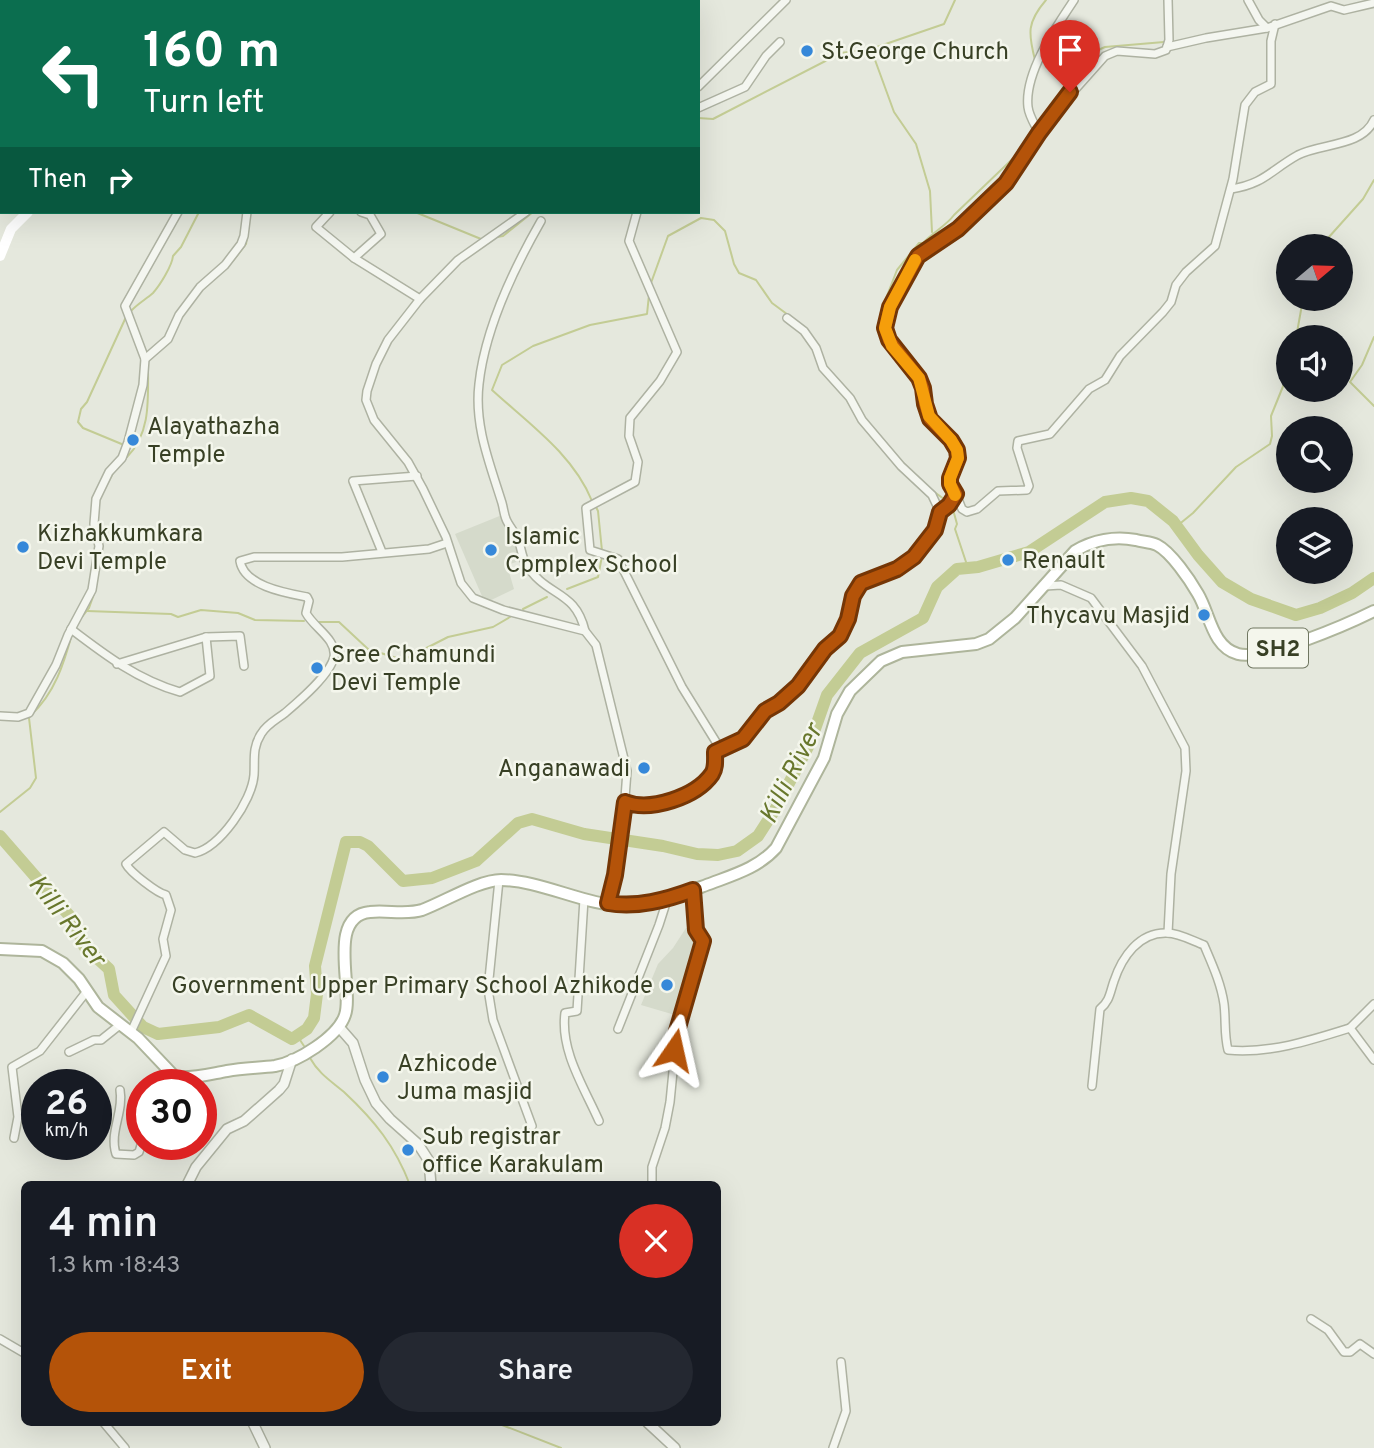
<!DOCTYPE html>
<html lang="en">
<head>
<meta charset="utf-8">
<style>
  :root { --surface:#171b24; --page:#242831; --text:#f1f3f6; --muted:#9ea1a6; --accent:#b45309 }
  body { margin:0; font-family:Overpass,sans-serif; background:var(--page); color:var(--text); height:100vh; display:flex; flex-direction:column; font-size:26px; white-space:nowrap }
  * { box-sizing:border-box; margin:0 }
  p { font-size:23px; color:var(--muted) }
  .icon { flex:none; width:38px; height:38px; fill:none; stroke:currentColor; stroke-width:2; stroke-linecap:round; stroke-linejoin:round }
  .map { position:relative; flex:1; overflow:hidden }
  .panel { position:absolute; left:21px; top:1181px; width:700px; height:245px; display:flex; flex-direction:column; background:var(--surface); border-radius:10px; box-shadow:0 7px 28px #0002 }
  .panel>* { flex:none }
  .guide { position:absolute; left:0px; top:0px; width:700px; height:214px; box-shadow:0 7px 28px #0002; background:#0b6e4f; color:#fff; overflow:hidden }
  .needle { width:46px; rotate:71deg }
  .buttons { position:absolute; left:1276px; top:234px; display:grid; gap:14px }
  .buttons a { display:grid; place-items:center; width:77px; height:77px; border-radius:50%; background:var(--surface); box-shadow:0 7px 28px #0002; font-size:35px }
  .speed { position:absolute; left:21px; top:1069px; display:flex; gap:14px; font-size:35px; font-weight:700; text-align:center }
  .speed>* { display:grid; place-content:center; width:91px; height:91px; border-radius:50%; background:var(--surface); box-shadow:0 7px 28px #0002; line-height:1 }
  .speed small { font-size:18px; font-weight:400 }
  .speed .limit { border:10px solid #d22; background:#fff; color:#111 }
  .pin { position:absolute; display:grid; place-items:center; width:60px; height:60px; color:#fff; margin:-72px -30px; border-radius:50% 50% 50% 0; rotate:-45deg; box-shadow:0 0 7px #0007 }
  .pin .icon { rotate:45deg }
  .me { position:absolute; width:77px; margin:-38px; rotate:11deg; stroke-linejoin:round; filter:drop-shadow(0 0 5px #0008) }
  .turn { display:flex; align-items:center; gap:24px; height:147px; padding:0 28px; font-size:32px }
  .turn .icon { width:91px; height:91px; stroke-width:2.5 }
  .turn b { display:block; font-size:49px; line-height:60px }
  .then { display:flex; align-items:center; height:66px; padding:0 28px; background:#0003; gap:14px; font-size:26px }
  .round { display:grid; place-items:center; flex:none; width:74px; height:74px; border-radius:37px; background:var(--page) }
  .head { display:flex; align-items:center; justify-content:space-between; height:119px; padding:0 28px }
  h1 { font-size:42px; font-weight:600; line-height:52px }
  .action { display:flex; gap:14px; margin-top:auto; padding:14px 28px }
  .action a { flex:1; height:80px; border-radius:42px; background:var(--accent); color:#fff; font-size:28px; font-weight:600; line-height:80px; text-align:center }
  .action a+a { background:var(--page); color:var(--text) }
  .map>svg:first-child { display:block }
  .built { fill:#d5dacb }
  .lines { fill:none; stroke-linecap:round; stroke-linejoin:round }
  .stream { stroke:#c3cc94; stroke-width:2 }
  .river { stroke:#c3cc94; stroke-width:12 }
  .minor-casing { stroke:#aeb2a2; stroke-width:10 }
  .tertiary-casing { stroke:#aeb2a2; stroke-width:12 }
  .primary-casing { stroke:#aeb59b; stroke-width:14 }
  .minor { stroke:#f4f6f0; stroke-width:7 }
  .tertiary { stroke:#f4f6f0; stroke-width:9 }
  .secondary { stroke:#fff; stroke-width:10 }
  .primary { stroke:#fff; stroke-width:10 }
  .route-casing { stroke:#753606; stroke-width:18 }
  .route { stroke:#b45309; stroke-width:12 }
  .slow { stroke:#f59e0b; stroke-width:12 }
  .poi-dot { fill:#3688d9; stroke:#f4f6ec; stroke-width:2.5 }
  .labels { text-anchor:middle; stroke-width:5; stroke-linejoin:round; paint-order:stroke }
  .shield { fill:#f4f6ec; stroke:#707761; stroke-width:2 }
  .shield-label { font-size:23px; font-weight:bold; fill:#384025 }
  .poi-label { font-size:24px; fill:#384025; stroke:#f4f6ec; text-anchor:start }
  .water-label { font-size:26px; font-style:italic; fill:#68772c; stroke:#f4f6ec }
</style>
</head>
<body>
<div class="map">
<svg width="1374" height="1448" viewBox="0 0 1374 1448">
  <rect width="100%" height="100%" fill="#e5e8dd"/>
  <!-- built -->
  <g class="built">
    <path d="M502,515l10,22 5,4 5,19 -15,5 7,24 -29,14 -30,-69z"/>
    <path d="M691,927l9,16 -25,72 -34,-10 17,-41 15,-16 13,-20z"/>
  </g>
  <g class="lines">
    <!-- stream -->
    <g class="stream">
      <path d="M395,2l2,-2"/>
      <path d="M450,2l1,-2"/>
      <path d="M1035,60c-7,-27 -8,-38 11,-60"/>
      <path d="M698,118l15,1 128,-66 29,-4"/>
      <path d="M1039,123l8,-13 24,-21 25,-38 9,-4 59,-5"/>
      <path d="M415,212l66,27"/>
      <path d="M932,232l-2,-41 -14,-47 -22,-32 -23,-63 73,-25 11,-24"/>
      <path d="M497,237l6,-1 30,-24"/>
      <path d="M1320,247l43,-48 11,-19"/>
      <path d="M232,262l14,-18 3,-20"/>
      <path d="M651,283l17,-47 33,-18 13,2 11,11 9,33 5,9 17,7 16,23 23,17"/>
      <path d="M199,293l11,-11"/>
      <path d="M130,312c7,-8 15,-12 23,-19 7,-8 19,-27 20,-37l8,-9 18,-35"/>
      <path d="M175,331l5,-11"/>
      <path d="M1374,337l-12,28 -12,17 24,24"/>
      <path d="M1296,338l7,-39"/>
      <path d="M919,389l-34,-46 -5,-14 1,-18 16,-41 22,-27h4c10,-11 23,-17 31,-28l72,-69 8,-16"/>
      <path d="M933,426l7,10 6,3"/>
      <path d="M124,445l-41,-17 -5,-6 3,-13 6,-7 39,-85"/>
      <path d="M127,457c24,-24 21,-58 21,-90"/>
      <path d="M105,488l9,-17"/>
      <path d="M933,491l15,11"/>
      <path d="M949,498c-17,-30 9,-25 4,-49"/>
      <path d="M592,501c-19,-47 -64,-78 -100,-111l10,-25 31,-19 57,-21 57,-11 2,-19"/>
      <path d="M595,505l3,6 4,40"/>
      <path d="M952,506l5,18 -2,5 13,39"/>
      <path d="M1177,526l16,-13 43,-46 34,-23 2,-8 -1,-20 17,-42"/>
      <path d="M567,589l31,-12 4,-21"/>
      <path d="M523,609l24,-12"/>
      <path d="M87,611l84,3 7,3 23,-7 37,3 17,7 49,1"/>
      <path d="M82,617l7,-9 6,-17"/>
      <path d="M319,622h20l29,27 35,11 45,-23 45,-10 17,-10"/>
      <path d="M31,715c24,-22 33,-52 41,-81"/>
      <path d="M0,812l30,-24 6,-10 -7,-60"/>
      <path d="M304,1031l-4,9 4,6"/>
      <path d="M310,1058c9,16 21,23 34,34 31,29 51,54 66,93"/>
      <path d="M497,1423l64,25"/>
    </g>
    <!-- river -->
    <path class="river" d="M0,836l74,85 10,25 25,23 5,26 29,32 15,7 35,-4 26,-3 30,-12 43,24 15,-10 7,-11 3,-24 -2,-28 31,-124h14l8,4 35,35 29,-3 44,-17 42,-38 14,-4 52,15 79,12 34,8 21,1 19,-4 21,-15 18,-28 34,-65 17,-48 33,-42 63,-35 14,-31 20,-18 21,-2 51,-15 76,-50 26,-4 17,3 25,20 25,34 24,27 29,17 45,16 24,-7 32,-15 22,-15"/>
    <!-- minor casing -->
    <g class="minor-casing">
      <g id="minor">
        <path d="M1248,0l11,20 8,8 64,-22 13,4 30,-7"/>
        <path d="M386,2l2,-2"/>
        <path d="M1167,47l39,-9 61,-10"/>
        <path d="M698,87l88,-87"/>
        <path d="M698,108l47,-21 21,-31 14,-14"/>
        <path d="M1039,133c-4,-8 -10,-17 -11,-26 -4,-34 28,-80 46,-107"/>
        <path d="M1231,189c33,-5 40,-19 67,-34 23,-12 64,-8 76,-35"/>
        <path d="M330,212l-14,15 38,31 66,41"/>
        <path d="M526,212l-68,48 -38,39 -32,41 -12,24 -9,27 -1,9 8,20 34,42 15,27 23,48 15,46 12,15 30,12 82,21 11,14 31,126 -4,54 -15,78"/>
        <path d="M637,212l-8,29 48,111 -17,29 -30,37 -1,18 9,26 -3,20 -49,26 4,42 28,9 64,128 39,63"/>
        <path d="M541,221c-28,49 -56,107 -62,163 -5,42 11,80 23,119 2,7 2,14 6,20 3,5 6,9 9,14 4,8 4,17 8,25 20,36 50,26 60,69"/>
        <path d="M354,258l27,-24 -11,-19 -9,-3"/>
        <path d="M787,318l17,13 12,17 7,20 27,30 12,22 39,46 31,29 8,17"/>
        <path d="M145,359l-20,-53 53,-94"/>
        <path d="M956,494l6,15 5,3 10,-3 21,-18 29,-1 2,-4 -12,-38 1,-7 32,-7 39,-45 16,-9 15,-24 43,-44 8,-10 5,-17 10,-13 29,-26 18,-67 12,-74 10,-13 16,-8v-43l4,-17"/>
        <path d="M382,552l-29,-71 64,-5"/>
        <path d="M1045,586l16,-1 30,13 51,68 43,82 1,23 -15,103 -3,59"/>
        <path d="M71,629c34,26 67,51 109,63l30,-16 -4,-39"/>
        <path d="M117,664l89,-27 34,-1 4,30"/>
        <path d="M0,716l18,1 11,-4 27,-48 12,-30 24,-45 7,-44 -5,-22 2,-25 13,-27 13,-14 6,-16 15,-57 2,-26 23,-20 11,-24 21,-28 25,-22 16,-21 3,-8 3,-24"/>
        <path d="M625,802c24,9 80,-7 89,-33 2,-5 1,-11 1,-17l26,-11 24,-30 14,-8 19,-17 27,-37 15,-13 7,-17 6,-23 8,-12 36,-15 17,-12 21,-27 5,-18 9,-7 7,-11 -6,-10v-6l8,-20 -1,-8 -6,-10 -22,-24 -10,-38 -30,-38 -4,-12 5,-21 27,-51 41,-27 48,-46 50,-72 49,-55 12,-5 38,3 11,-4 3,-10 -1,-40"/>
        <path d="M499,880l-11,109 5,31 39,106"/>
        <path d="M584,899l-7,112 -12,2c-5,38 19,74 34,108"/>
        <path d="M1374,1004l-24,24 24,32"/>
        <path d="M618,1029l41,-104 8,-25"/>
        <path d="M131,1032l35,-76 -3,-17 8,-29 -5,-15c-9,-2 -36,-23 -40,-31l38,-32 21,18 10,3c25,-6 57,-52 59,-78 1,-15 -2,-27 7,-41 6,-10 15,-14 24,-21 14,-12 45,-38 49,-56 3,-18 -20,-29 -28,-44l3,-12 -2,-4c-21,-4 -63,-11 -67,-36l14,-4h88l87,-8 18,-6"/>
        <path d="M69,1052l25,-12h7l20,-16"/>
        <path d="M1092,1086l8,-77c10,-8 10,-17 14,-28 8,-24 25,-49 53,-48 12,0 26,8 37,12 8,19 17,38 20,59 2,16 0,31 4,46 41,4 84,-10 122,-22"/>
        <path d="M120,1090c4,22 -11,42 -4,64l18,1 5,-3 3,-10"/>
        <path d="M14,1138l4,-21 -6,-50 28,-16 47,-60"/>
        <path d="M652,1185v-18l13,-39 5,-26 7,-71 26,-90 -7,-11 -3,-40"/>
        <path d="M1311,1319l17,11 16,22h6l10,-8 14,10"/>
        <path d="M0,1339l24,14"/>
        <path d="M104,1423l21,25"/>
        <path d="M833,1448l13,-37 -5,-49"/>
      </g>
    </g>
    <!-- tertiary casing -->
    <g class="tertiary-casing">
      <g id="tertiary">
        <path d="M339,1027l14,16 12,37 11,23 14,16 28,25 11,17 2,24"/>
        <path d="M187,1185l9,-18 31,-38 17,-8 35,-31 5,-6 8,-25"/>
        <path d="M253,1423l12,25"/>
        <path d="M648,1423l27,25"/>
      </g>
    </g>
    <!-- primary casing -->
    <g class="primary-casing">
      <path id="primary" d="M0,949l42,2 21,12 16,16 19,28 40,31 37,39c18,2 35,-3 52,-6 16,-3 32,-3 48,-5 22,-4 63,-29 70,-51 9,-25 -19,-99 25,-103 16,-2 37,3 52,-2 22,-8 57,-30 79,-30 39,0 86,26 124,26 30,-1 59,-13 87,-23 24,-9 47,-16 64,-35l48,-90 13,-44 13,-23 31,-30 21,-9 74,-8 13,-5 26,-21 60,-67c18,-11 40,-15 61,-11 7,2 15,2 21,5 14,7 33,35 41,49 12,20 14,53 40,60 25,7 110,-30 136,-43"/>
    </g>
    <!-- minor -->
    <use href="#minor" class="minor"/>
    <!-- tertiary -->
    <use href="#tertiary" class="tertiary"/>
    <!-- secondary -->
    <g class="secondary">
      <path d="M232,2l1,-2"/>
      <path d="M0,256l11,-27 17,-17"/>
    </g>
    <!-- primary -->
    <use href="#primary" class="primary"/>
  </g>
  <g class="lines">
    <!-- route casing -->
    <g class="route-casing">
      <path id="route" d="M674,1050l3,-19 26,-90 -7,-11 -3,-40c-27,10 -56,18 -85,13l7,-28 10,-73c25,10 71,-5 87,-28 4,-6 3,-14 3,-22l28,-13 22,-28 14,-8 19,-17 27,-37 15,-13 8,-17 5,-23 8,-13 36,-14 17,-12 21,-27 5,-18 9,-7 7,-11 -6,-10v-6l8,-20 -1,-8 -6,-10 -21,-21 -5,-15 -2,-16 -4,-10 -30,-38 -4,-12 5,-21 28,-51 40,-27 48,-46 33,-50 31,-41"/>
    </g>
    <!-- route -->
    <use href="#route" class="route"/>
    <!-- slow -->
    <path class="slow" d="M915,260l-25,47 -5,21 7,18 27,32 10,38 22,24 6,10 1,8 -8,20v6l5,11"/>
  </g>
  <!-- markers -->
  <g class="poi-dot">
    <circle cx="807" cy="51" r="7"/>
    <circle cx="133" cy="440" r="7"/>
    <circle cx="23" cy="547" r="7"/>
    <circle cx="491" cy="550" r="7"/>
    <circle cx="1008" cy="560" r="7"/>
    <circle cx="1204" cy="615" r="7"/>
    <circle cx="317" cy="668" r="7"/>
    <circle cx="644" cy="768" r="7"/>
    <circle cx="667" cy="985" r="7"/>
    <circle cx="383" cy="1077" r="7"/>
    <circle cx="408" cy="1150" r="7"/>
  </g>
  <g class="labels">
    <!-- shield labels -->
    <rect class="shield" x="1248" y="628.5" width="60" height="39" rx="5"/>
    <g class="shield-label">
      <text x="1278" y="656">SH2</text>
    </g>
    <!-- poi labels -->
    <g class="poi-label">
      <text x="821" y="59">St.George Church</text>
      <text x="147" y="434">Alayathazha<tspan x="147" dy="28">Temple</tspan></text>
      <text x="37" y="541">Kizhakkumkara<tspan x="37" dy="28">Devi Temple</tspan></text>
      <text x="505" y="544">Islamic<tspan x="505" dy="28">Cpmplex School</tspan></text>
      <text x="1022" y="568">Renault</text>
      <text x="1190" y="623" text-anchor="end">Thycavu Masjid</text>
      <text x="331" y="662">Sree Chamundi<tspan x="331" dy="28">Devi Temple</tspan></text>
      <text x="630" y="776" text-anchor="end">Anganawadi</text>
      <text x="653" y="993" text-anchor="end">Government Upper Primary School Azhikode</text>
      <text x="397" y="1071">Azhicode<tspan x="397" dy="28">Juma masjid</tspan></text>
      <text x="422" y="1144">Sub registrar<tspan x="422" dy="28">office Karakulam</tspan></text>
    </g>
    <!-- water labels -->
    <g class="water-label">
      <text transform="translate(790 773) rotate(-63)" y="9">Killi River</text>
      <text transform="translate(68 920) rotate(52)" y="9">Killi River</text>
    </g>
  </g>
</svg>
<div class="buttons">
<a><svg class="needle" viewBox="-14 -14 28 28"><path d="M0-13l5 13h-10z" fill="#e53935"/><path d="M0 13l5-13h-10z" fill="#9ea1a6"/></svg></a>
<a><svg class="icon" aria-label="sound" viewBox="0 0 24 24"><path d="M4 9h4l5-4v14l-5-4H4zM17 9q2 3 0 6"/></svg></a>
<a><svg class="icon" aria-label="search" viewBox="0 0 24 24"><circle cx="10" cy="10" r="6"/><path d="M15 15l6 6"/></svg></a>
<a><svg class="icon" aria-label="layers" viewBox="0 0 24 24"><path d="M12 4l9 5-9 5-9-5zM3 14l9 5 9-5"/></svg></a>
</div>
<div class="speed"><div>26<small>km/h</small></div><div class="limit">30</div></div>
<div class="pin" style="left:1070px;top:92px;background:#d93025"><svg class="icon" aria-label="arrive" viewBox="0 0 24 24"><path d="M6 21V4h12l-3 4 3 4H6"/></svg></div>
<svg class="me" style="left:674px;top:1050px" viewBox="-20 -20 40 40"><path d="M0-17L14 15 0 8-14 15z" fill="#b45309" stroke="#fff" stroke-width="4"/></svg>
<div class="guide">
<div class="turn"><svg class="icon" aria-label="left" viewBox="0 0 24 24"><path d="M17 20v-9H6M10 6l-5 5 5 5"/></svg><div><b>160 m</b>Turn left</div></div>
<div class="then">Then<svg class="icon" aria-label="right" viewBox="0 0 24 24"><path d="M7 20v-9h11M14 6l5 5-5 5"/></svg></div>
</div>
<section class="panel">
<div class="head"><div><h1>4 min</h1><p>1.3 km · 18:43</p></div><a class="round" style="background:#d93025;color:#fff"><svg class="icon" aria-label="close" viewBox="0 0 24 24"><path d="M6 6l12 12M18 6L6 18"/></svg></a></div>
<div class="action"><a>Exit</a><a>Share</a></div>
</section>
</div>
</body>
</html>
